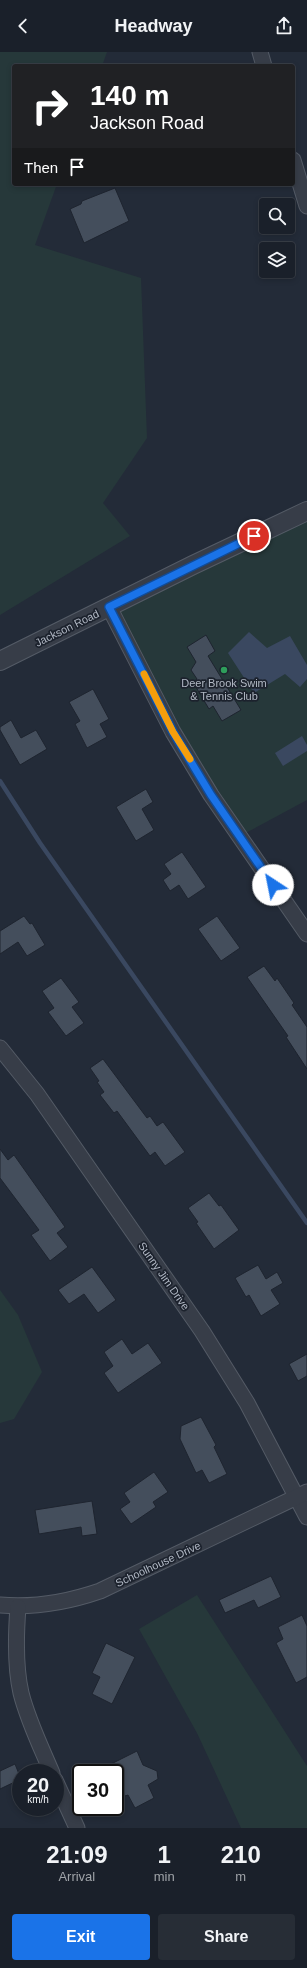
<!DOCTYPE html>
<html lang="en">
<head>
<meta charset="utf-8">
<style>
  :root { --surface:#1a202a; --page:#272d36; --text:#f1f3f6; --muted:#9fa3a8; --line:#383e47; --accent:#1a73e8 }
  body { margin:0; font-family:Helvetica,sans-serif; background:var(--page); color:var(--text); height:100vh; display:flex; flex-direction:column; font-size:15px; white-space:nowrap }
  * { box-sizing:border-box; margin:0 }
  p { font-size:13px; color:var(--muted) }
  .icon { flex:none; width:22px; height:22px; fill:none; stroke:currentColor; stroke-width:2; stroke-linecap:round; stroke-linejoin:round }
  .map { position:relative; height:1776px; overflow:hidden }
  .panel { display:flex; flex-direction:column; background:var(--surface); flex:1 }
  .panel>* { flex:none }
  .top-card { position:absolute; left:12px; top:12px; width:283px; height:122px; border-radius:4px; box-shadow:0 2px 6px #0003,0 0 0 1px var(--line); background:#202124; color:#fff; overflow:hidden }
  .controls { position:absolute; left:259px; top:146px; display:grid; gap:8px }
  .controls a { display:grid; place-items:center; width:36px; height:36px; border-radius:4px; background:var(--surface); box-shadow:0 2px 6px #0003,0 0 0 1px var(--line); font-size:20px }
  .speed { position:absolute; left:12px; top:1712px; display:flex; gap:8px; font-size:20px; font-weight:700; text-align:center }
  .speed>* { display:grid; place-content:center; width:52px; height:52px; border-radius:50%; background:var(--surface); box-shadow:0 2px 6px #0003,0 0 0 1px var(--line); line-height:1 }
  .speed small { font-size:10px; font-weight:400 }
  .speed .limit { border:2px solid #111; border-radius:6px; background:#fff; color:#111 }
  .pin { position:absolute; display:grid; place-items:center; width:34px; height:34px; color:#fff; margin:-17px; border:2px solid #fff; border-radius:50%; box-shadow:0 1px 4px #0007 }
  .me { position:absolute; width:44px; margin:-22px; rotate:326deg; stroke-linejoin:round; filter:drop-shadow(0 0 3px #0008) }
  .turn { display:flex; align-items:center; gap:14px; height:84px; padding:0 12px; font-size:18px }
  .turn .icon { width:52px; height:52px; stroke-width:2.5 }
  .turn b { display:block; font-size:28px; line-height:34px }
  .then { display:flex; align-items:center; height:38px; padding:0 12px; background:#0003; gap:8px; font-size:15px }
  .eta { display:flex; justify-content:space-evenly; align-items:center; height:68px; text-align:center }
  .eta b { font-size:24px; font-weight:800; line-height:28px }
  .button { display:flex; gap:8px; margin-top:auto; padding:8px 12px }
  .button a { flex:1; height:46px; border-radius:4px; background:var(--accent); color:#fff; font-size:16px; font-weight:800; line-height:46px; text-align:center }
  .button a+a { background:var(--page); color:var(--text) }
  header { display:flex; justify-content:space-between; align-items:center; height:52px; padding:0 12px; background:var(--surface); font-size:18px; font-weight:800 }
  .map>svg:first-child { display:block }
  .green { fill:#26383a }
  .water { fill:#3a4860 }
  .lines { fill:none; stroke-linecap:round; stroke-linejoin:round }
  .stream { stroke:#3a4860; stroke-width:4.5 }
  .building { fill:#444e5c; stroke:#1e242f }
  .minor-casing { stroke:#545b66; stroke-width:17 }
  .tertiary-casing { stroke:#545b66; stroke-width:20 }
  .minor { stroke:#373d48; stroke-width:15 }
  .tertiary { stroke:#373d48; stroke-width:18 }
  .route-casing { stroke:#114b97; stroke-width:10 }
  .route { stroke:#1a73e8; stroke-width:7 }
  .slow { stroke:#f59e0b; stroke-width:7 }
  .leisure-dot { fill:#2e9e5b; stroke:#1c222d; stroke-width:1.5 }
  .labels { text-anchor:middle; stroke-width:3.5; stroke-linejoin:round; paint-order:stroke }
  .street-label { font-size:11px; fill:#b1b8c4; stroke:#1c222d }
  .poi-label { font-size:11px; fill:#b1b8c4; stroke:#1c222d }
</style>
</head>
<body>
<header><svg class="icon" aria-label="back" viewBox="0 0 24 24"><path d="M15 5l-7 7 7 7"/></svg>Headway<svg class="icon" aria-label="share" viewBox="0 0 24 24"><path d="M12 15V3M7 8l5-5 5 5M5 13v7h14v-7"/></svg></header>
<div class="map">
<svg width="307" height="1776" viewBox="0 0 307 1776">
  <rect width="100%" height="100%" fill="#232b38"/>
  <!-- green -->
  <g class="green">
    <path d="M0,0h107l-5,14h-88v118h43l-22,61 106,33 6,160 -44,65 27,33 -130,79z"/>
    <path d="M307,458v290l-67,36 -131,-229z"/>
    <path d="M0,1238l18,25 24,57 -28,47 -14,4z"/>
    <path d="M197,1543l110,171v62h-66l-44,-95 -58,-104z"/>
  </g>
  <!-- water -->
  <g class="water">
    <path d="M249,580l18,16 23,-12 17,29v14l-7,8 -15,-13 -31,19 -26,-40z"/>
    <path d="M302,684l5,9v6l-24,15 -8,-13z"/>
  </g>
  <g class="lines">
    <!-- stream -->
    <path class="stream" d="M0,729l40,62 267,380"/>
  </g>
  <!-- building -->
  <g class="building">
    <path d="M115,136l14,33 -45,22 -14,-34 11,-5 1,-3z"/>
    <path d="M206,583l9,16 -7,5 33,54 -19,11 -9,-15 -4,3 -16,-27 4,-3 -6,-9 5,-8 -9,-15z"/>
    <path d="M93,637l16,30 -9,5 7,13 -20,11 -12,-24 5,-3 -11,-19z"/>
    <path d="M11,668l10,18 15,-8 11,19 -27,16 -20,-35v-3z"/>
    <path d="M146,737l7,13 -11,7 12,21 -18,11 -20,-34z"/>
    <path d="M182,800l24,35 -18,12 -9,-14 -9,6 -7,-11 8,-6 -7,-10z"/>
    <path d="M24,864l6,8 2,-1 13,22 -18,11 -9,-14 -18,12v-23z"/>
    <path d="M217,864l23,32 -19,13 -23,-32z"/>
    <path d="M264,914l11,15 2,-3 17,25 -2,2 15,22v42l-21,-32 2,-1 -41,-59z"/>
    <path d="M61,926l18,24 -7,5 12,16 -18,13 -18,-24 6,-4 -12,-17z"/>
    <path d="M103,1007l44,59 3,-2 7,10 6,-4 22,30 -20,14 -10,-14 -5,4 -33,-45 -3,2 -14,-18 4,-3 -7,-10 2,-1 -9,-13z"/>
    <path d="M0,1097l8,11 6,-5 51,72 -8,6 11,14 -18,14 -19,-26 8,-5 -39,-52z"/>
    <path d="M209,1141l10,13 2,-1 18,25 -25,19 -18,-26 2,-1 -10,-14z"/>
    <path d="M258,1213l8,14 11,-7 6,11 -12,7 9,14 -19,12 -12,-21 -3,2 -11,-19z"/>
    <path d="M92,1215l24,33 -18,13 -14,-19 -15,10 -11,-14z"/>
    <path d="M122,1287l10,15 16,-11 14,20 -44,30 -14,-20 9,-7 -9,-14z"/>
    <path d="M307,1302v22l-9,5 -9,-17z"/>
    <path d="M201,1365l15,28 -2,2 13,27 -18,9 -7,-13 -6,3 -16,-34 1,-13z"/>
    <path d="M154,1420l14,20 -15,10 3,5 -25,17 -11,-15 10,-7 -6,-9z"/>
    <path d="M92,1449l5,33 -15,2 -1,-9 -42,7 -4,-24z"/>
    <path d="M271,1524l10,21 -23,11 -4,-8 -29,13 -6,-13z"/>
    <path d="M302,1563l5,11v51l-11,6 -20,-40 7,-4 -5,-12z"/>
    <path d="M106,1591l29,14 -23,47 -20,-10 8,-17 -8,-4z"/>
    <path d="M137,1699l6,14 14,6 1,8 -10,6 6,13 -19,10 -7,-13 -3,1 -10,-23 -6,-8z"/>
    <path d="M15,1712l6,15 -21,10v-18z"/>
  </g>
  <g class="lines">
    <!-- minor casing -->
    <g class="minor-casing">
      <g id="minor">
        <path d="M260,0l4,14"/>
        <path d="M293,108l14,46"/>
        <path d="M109,555l64,125 38,63 96,139"/>
        <path d="M0,996l37,46 165,237 45,72 60,114"/>
        <path d="M0,1553c34,3 68,-3 100,-14l207,-99"/>
        <path d="M18,1555c-2,26 -3,60 3,86 7,28 20,54 31,80"/>
        <path d="M55,1728l22,48"/>
      </g>
    </g>
    <!-- tertiary casing -->
    <g class="tertiary-casing">
      <path id="tertiary" d="M0,609l193,-96 114,-54"/>
    </g>
    <!-- minor -->
    <use href="#minor" class="minor"/>
    <!-- tertiary -->
    <use href="#tertiary" class="tertiary"/>
  </g>
  <g class="lines">
    <!-- route casing -->
    <g class="route-casing">
      <path id="route" d="M254,484l-145,71 64,125 38,63 62,90"/>
    </g>
    <!-- route -->
    <use href="#route" class="route"/>
    <!-- slow -->
    <path class="slow" d="M144,622l29,58 17,27"/>
  </g>
  <!-- markers -->
  <circle class="leisure-dot" cx="224" cy="618" r="4"/>
  <g class="labels">
    <!-- street labels -->
    <g class="street-label">
      <text transform="translate(67 576) rotate(-26)" y="4">Jackson Road</text>
      <text transform="translate(164 1224) rotate(55)" y="4">Sunny Jim Drive</text>
      <text transform="translate(158 1512) rotate(-25)" y="4">Schoolhouse Drive</text>
    </g>
    <!-- poi labels -->
    <g class="poi-label">
      <text x="224" y="635">Deer Brook Swim<tspan x="224" dy="13">&amp; Tennis Club</tspan></text>
    </g>
  </g>
</svg>
<div class="controls">
<a><svg class="icon" aria-label="search" viewBox="0 0 24 24"><circle cx="10" cy="10" r="6"/><path d="M15 15l6 6"/></svg></a>
<a><svg class="icon" aria-label="layers" viewBox="0 0 24 24"><path d="M12 4l9 5-9 5-9-5zM3 14l9 5 9-5"/></svg></a>
</div>
<div class="speed"><div>20<small>km/h</small></div><div class="limit">30</div></div>
<div class="pin" style="left:254px;top:484px;background:#d93025"><svg class="icon" aria-label="arrive" viewBox="0 0 24 24"><path d="M6 21V4h12l-3 4 3 4H6"/></svg></div>
<svg class="me" style="left:273px;top:833px" viewBox="-20 -20 40 40"><circle r="19" fill="#fff"/><path d="M0-13L10 11 0 6-10 11z" fill="#1a73e8"/></svg>
<div class="top-card">
<div class="turn"><svg class="icon" aria-label="right" viewBox="0 0 24 24"><path d="M7 20v-9h11M14 6l5 5-5 5"/></svg><div><b>140 m</b>Jackson Road</div></div>
<div class="then">Then<svg class="icon" aria-label="arrive" viewBox="0 0 24 24"><path d="M6 21V4h12l-3 4 3 4H6"/></svg></div>
</div>
</div>
<section class="panel">
<div class="eta">
<div><b>21:09</b><p>Arrival</p></div>
<div><b>1</b><p>min</p></div>
<div><b>210</b><p>m</p></div>
</div>
<div class="button"><a>Exit</a><a>Share</a></div>
</section>
</body>
</html>
